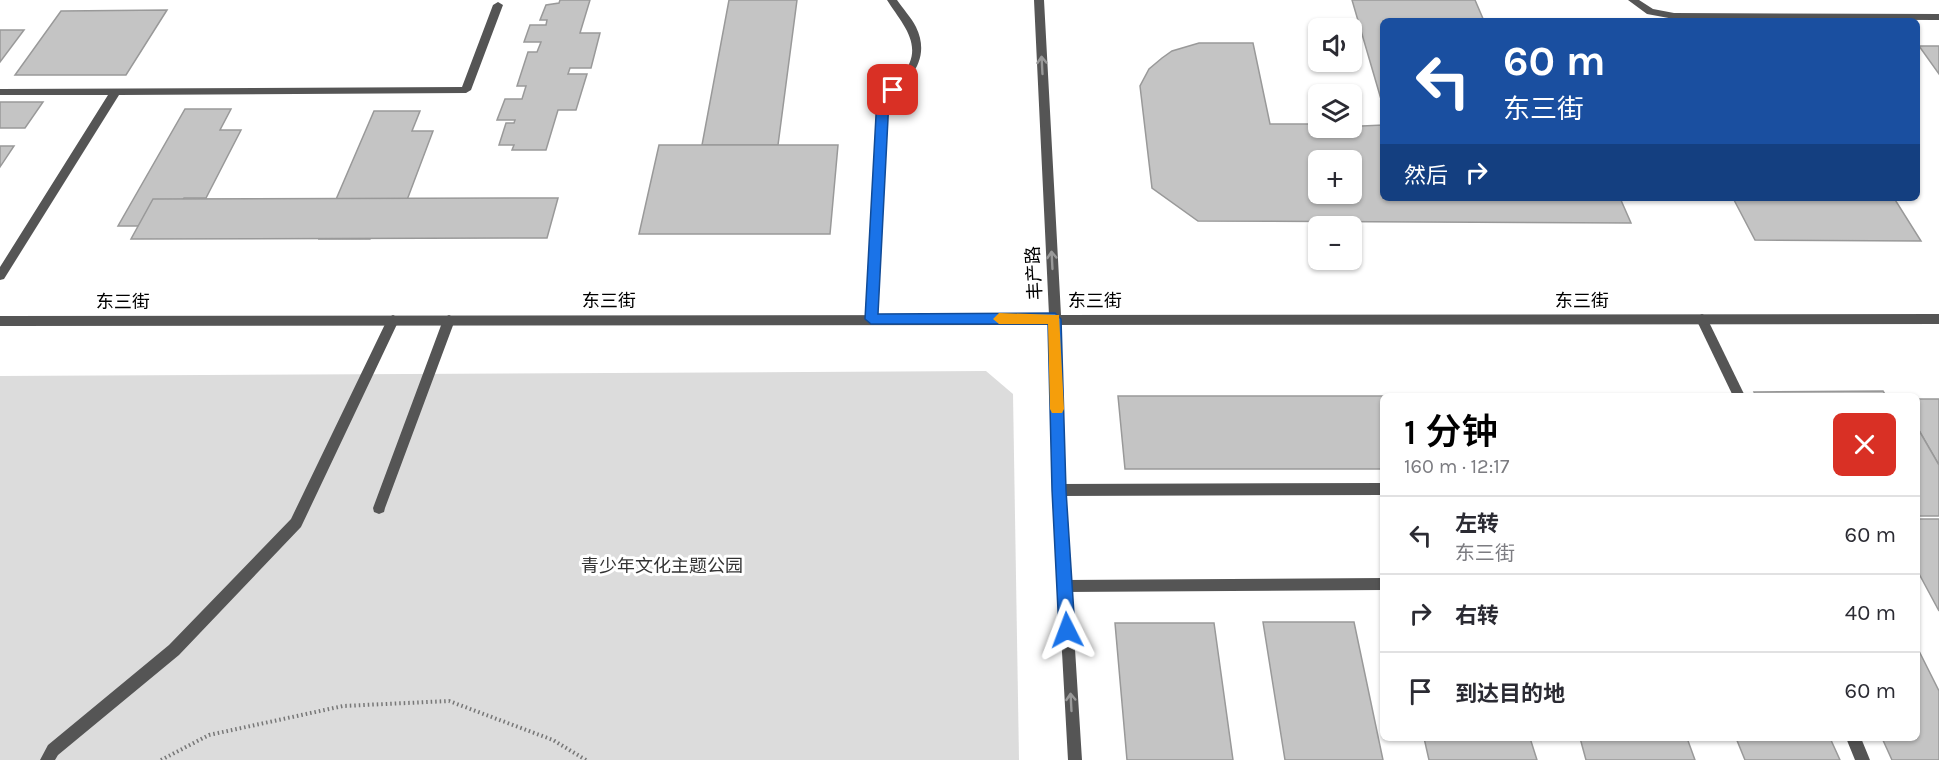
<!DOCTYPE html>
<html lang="zh">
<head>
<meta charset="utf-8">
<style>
  :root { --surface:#fff; --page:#f2f2f3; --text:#2b2b33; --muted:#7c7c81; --line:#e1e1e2; --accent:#000 }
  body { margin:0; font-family:Karla,"Noto Sans SC",sans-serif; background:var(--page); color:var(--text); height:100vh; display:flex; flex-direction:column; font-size:22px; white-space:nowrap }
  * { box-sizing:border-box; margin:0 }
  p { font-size:20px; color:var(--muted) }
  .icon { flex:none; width:33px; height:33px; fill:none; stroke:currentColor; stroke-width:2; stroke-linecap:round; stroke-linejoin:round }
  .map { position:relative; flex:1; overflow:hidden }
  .sheet { position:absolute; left:1380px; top:393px; width:540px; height:348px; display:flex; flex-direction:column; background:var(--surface); border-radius:9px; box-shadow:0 2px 4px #0004 }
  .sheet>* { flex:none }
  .banner { position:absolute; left:1380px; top:18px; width:540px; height:183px; border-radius:9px; box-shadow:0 2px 4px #0004; background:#1a4fa0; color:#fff; overflow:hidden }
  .buttons { position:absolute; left:1308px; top:18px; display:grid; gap:12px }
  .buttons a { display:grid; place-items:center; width:54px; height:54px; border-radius:9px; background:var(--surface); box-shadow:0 2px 4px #0004; font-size:30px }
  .pin { position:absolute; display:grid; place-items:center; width:51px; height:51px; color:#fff; margin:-26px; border-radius:12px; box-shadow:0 3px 9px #0006 }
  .me { position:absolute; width:66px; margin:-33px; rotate:357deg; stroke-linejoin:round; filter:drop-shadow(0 0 4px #0008) }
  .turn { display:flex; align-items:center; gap:21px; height:126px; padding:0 24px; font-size:27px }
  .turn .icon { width:78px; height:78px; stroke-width:2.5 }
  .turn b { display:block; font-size:42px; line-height:51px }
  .then { display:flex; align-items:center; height:57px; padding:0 24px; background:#0003; gap:12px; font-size:22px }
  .round { display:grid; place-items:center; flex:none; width:63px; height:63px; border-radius:9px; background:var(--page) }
  .overview { display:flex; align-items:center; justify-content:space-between; height:102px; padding:0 24px }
  h1 { font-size:36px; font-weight:600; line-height:45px; color:var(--accent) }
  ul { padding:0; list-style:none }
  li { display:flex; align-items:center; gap:18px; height:78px; padding:0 24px; border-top:2px solid var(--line) }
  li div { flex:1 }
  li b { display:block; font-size:22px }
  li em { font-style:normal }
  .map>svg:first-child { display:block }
  .green { fill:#dcdcdc }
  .building { fill:#c4c4c4; stroke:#999; stroke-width:1.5; fill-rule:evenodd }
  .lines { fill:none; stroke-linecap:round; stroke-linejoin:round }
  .path { stroke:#777; stroke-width:4; stroke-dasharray:1.5 3; stroke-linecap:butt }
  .service { fill:#555; fill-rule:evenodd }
  .minor { fill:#555; fill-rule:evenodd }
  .tertiary { fill:#555; fill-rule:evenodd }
  .oneway { stroke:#999 }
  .route { fill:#1a73e8; stroke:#114b97; stroke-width:1.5 }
  .slow { fill:#f59e0b }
  .labels { text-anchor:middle; stroke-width:6; stroke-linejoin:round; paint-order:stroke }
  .street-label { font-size:18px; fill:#000; stroke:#fff }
  .park-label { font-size:18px; fill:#333; stroke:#fff }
</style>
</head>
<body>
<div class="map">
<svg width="1939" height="760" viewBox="0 0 1939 760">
  <rect width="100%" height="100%" fill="#fff"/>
  <!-- green -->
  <path class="green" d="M986,371l27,23 6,366h-1019v-384z"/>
  <!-- building -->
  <g class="building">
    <path d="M560,0h30l-10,33h20l-9,35h-21l-2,6h19l-11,36h-18l-12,40h-34l2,-5h-15l7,-22h8l1,-3h-18l8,-21h17l4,-13h-9l11,-34h9l4,-10h-17l6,-17h16l1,-5h-7l6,-15 13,-2z"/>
    <path d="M729,0h68l-19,145h-76z"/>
    <path d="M1352,0h123l9,21h-101v85z"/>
    <path d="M167,10l-41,65h-111l46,-64z"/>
    <path d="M0,30h24l-24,32z"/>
    <path d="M1199,43h54l17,81h48v4l65,-3v73h237l11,25 -433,-2 -46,-33 -12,-102 9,-17 13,-11 10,-7zM1318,160h34v34h-34z"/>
    <path d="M1919,46h20v28z"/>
    <path d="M0,102h43l-18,26h-25z"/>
    <path d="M185,109h46l-11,21h21l-35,68h-22l-16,28h-50z"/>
    <path d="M374,111h46l-8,20h21l-26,69h-22l-15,39h-51z"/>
    <path d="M659,145h179l-8,89h-191z"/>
    <path d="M0,146h14l-14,21z"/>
    <path d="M558,198l-11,40 -416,1 22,-40z"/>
    <path d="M1733,198h161l27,43 -166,-1z"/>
    <path d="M1883,391l3,5h-130l-2,-4z"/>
    <path d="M1118,396h589h-324v73h-258z"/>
    <path d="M1917,399h22v66l-22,-38z"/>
    <path d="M1917,427l22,38v51h-22z"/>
    <path d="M1917,519h22v92l-22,-41z"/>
    <path d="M1263,622h91l29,138h-98z"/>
    <path d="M1115,623h99l19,137h-106z"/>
    <path d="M1917,647l22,44v69h-47l-10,-22h35z"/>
    <path d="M1424,738h106l7,22h-108z"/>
    <path d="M1580,738h107l8,22h-109z"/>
    <path d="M1736,738h94l10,22h-95z"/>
  </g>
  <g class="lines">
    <!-- path -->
    <path class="path" d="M161,760l48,-25 134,-29 106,-5 104,39 33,20"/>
    <!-- service -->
    <g class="service">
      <path d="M887,0h10c6,9 14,17 19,27 15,31 -5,53 -28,71l-11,221 -2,3h-8l-2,-3 13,-222c7,-8 17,-14 24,-22 24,-29 0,-51 -15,-75z"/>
      <path d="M1628,0h11l14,9 21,4 265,1v6l-265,-1 -27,-5z"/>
      <path d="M498,2l5,3 -32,85 -5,3 -347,2 -115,184 -4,1v-13l108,-172h-108v-6l462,-2 31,-82z"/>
      <path d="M1702,314l4,2 39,80h-12l-37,-77 2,-3z"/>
      <path d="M393,315l4,2 2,3 -98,207 -122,128 -121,100 -3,5h-15l8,-15 121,-100 122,-126 96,-199 2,-3z"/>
      <path d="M449,315l4,2 2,3 -70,188 -1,4 -5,2 -5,-2 -1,-4 70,-188 2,-3z"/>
      <path d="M1383,483v12l-324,1 -5,-2 -1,-4 1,-4 5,-2z"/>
      <path d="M1383,578v12l-319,2 -5,-1 -2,-5 2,-5 5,-1z"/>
      <path d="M1846,738h15l9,22h-15z"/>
    </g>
    <!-- minor -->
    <path class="minor" d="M1055,314l4,2 2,3 4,171 17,270h-14l-15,-270 -4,-171 2,-3z"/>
    <!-- tertiary -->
    <path class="tertiary" d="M1034,0h10l17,315 878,-1v10l-1939,2v-10l1049,-1z"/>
  </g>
  <!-- one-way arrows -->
  <defs><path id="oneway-shaft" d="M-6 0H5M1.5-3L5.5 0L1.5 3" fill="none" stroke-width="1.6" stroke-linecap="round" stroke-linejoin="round" transform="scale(1.5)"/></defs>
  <g class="oneway">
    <use href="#oneway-shaft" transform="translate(1042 65) rotate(-93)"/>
    <use href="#oneway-shaft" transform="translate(1052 260) rotate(-93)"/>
    <use href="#oneway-shaft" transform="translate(1071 702) rotate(-93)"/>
  </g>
  <!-- route -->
  <path class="route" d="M893,86l6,4 -10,9 -11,215 177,-1 6,6 5,171 9,140 -2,5 -6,2 -6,-2 -2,-5 -7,-140 -4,-166h-177l-6,-5 12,-222z"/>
  <!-- slow -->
  <path class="slow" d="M999,313l60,2 5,94 -2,4h-10l-2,-4 -2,-85h-49l-6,-5z"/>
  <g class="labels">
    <!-- street labels -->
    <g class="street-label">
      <text transform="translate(1034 273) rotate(-93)" y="6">丰产路</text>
      <text x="609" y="307">东三街</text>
      <text x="1095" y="307">东三街</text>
      <text x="1582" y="307">东三街</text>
      <text x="123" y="308">东三街</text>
    </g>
    <!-- park labels -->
    <g class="park-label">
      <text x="662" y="572">青少年文化主题公园</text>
    </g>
  </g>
</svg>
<div class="buttons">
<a><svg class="icon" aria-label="sound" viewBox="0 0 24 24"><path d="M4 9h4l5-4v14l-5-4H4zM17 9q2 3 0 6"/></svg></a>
<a><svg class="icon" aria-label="layers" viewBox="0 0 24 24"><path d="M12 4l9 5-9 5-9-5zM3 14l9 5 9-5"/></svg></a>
<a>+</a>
<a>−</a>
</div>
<div class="pin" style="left:893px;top:90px;background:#d93025"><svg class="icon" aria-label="arrive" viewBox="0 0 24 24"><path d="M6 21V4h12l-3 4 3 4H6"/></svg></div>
<svg class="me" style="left:1067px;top:630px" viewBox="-20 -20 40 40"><path d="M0-17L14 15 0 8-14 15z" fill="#1a73e8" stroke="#fff" stroke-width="4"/></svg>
<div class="banner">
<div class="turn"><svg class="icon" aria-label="left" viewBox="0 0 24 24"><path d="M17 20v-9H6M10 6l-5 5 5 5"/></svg><div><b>60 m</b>东三街</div></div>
<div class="then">然后<svg class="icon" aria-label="right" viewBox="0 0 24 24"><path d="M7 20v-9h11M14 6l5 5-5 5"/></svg></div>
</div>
<section class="sheet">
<div class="overview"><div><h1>1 分钟</h1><p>160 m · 12:17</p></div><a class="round" style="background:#d93025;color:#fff"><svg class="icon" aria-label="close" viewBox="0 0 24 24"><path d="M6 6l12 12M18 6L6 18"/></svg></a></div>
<ul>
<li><svg class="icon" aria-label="left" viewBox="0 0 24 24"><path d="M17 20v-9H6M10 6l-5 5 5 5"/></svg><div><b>左转</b><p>东三街</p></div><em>60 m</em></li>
<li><svg class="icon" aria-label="right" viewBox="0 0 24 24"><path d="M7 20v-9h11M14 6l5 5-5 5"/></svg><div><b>右转</b></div><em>40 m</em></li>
<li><svg class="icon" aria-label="arrive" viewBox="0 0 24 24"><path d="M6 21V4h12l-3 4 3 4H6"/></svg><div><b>到达目的地</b></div><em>60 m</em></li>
</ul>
</section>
</div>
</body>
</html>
